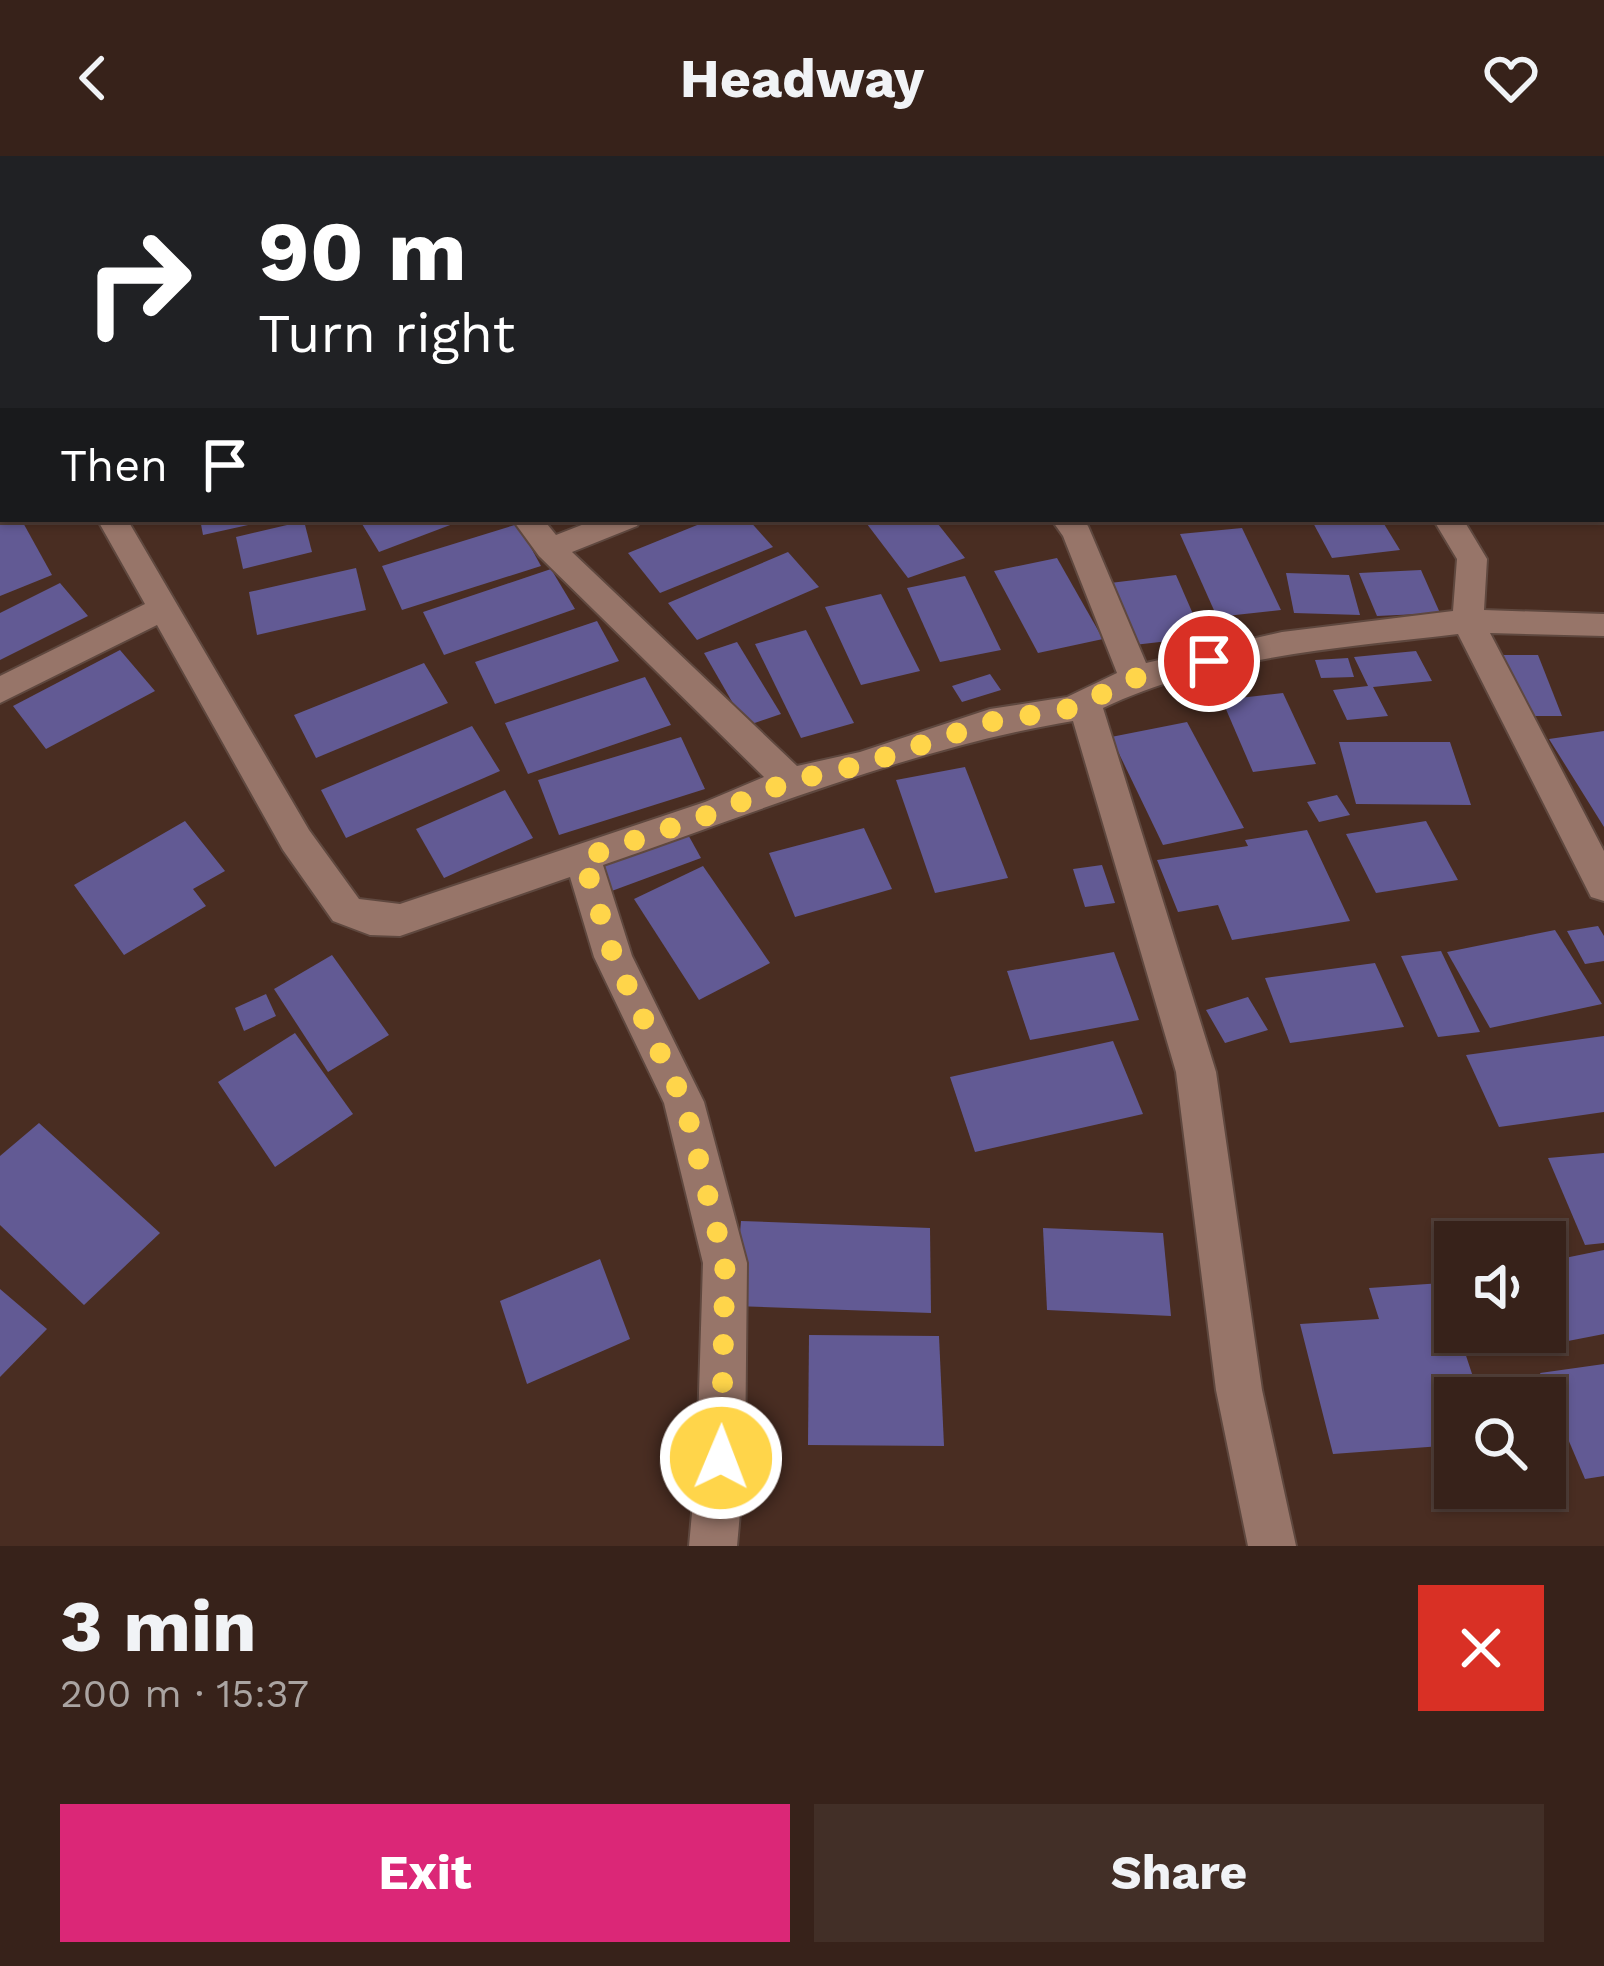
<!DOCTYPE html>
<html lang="en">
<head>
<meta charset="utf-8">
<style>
  :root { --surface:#37221a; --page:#422f27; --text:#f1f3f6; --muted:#aaa4a2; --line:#513f39; --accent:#db2777 }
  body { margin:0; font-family:"Work Sans",sans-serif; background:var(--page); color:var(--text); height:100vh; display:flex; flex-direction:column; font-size:45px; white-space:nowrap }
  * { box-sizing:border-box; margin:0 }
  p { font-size:39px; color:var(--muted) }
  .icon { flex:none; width:66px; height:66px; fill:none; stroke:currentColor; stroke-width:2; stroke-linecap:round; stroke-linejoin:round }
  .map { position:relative; height:1390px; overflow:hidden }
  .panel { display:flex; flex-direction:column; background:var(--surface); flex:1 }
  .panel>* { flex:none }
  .hud { position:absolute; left:0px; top:0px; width:1605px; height:366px; box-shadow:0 3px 9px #0004,0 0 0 3px var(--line); background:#202124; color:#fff; overflow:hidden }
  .buttons { position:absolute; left:1434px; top:1065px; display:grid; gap:24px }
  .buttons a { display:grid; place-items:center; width:132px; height:132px; border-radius:0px; background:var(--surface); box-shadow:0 3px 9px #0004,0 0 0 3px var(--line); font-size:60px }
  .pin { position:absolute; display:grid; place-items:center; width:102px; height:102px; color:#fff; margin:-51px; border:6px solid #fff; border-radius:50%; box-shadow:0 3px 12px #0007 }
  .me { position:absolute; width:132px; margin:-66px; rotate:1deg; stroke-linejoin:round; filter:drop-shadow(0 0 9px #0008) }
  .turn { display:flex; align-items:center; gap:42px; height:252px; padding:0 60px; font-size:54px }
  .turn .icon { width:156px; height:156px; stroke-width:2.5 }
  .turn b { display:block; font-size:84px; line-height:102px }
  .then { display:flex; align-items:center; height:114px; padding:0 60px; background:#0003; gap:24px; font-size:45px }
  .round { display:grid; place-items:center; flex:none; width:126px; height:126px; border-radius:0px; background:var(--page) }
  .headline { display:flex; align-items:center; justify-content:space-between; height:204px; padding:0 60px }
  h1 { font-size:72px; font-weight:700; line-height:90px }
  .primary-button { display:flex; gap:24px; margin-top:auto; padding:24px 60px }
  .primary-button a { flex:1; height:138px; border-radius:0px; background:var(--accent); color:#fff; font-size:48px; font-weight:700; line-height:138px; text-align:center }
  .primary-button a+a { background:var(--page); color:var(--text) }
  header { display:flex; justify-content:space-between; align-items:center; height:156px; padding:0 60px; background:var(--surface); font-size:54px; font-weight:700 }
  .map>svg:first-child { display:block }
  .education { fill:#433c2a }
  .building { fill:#625a94 }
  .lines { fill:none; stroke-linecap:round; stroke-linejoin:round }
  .street-casing { stroke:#5f483f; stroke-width:4 }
  .street { fill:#977569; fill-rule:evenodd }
  .rail { stroke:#dac8c2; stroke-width:6 }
  .route { stroke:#ffd54a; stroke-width:21; stroke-dasharray:0 37.8 }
</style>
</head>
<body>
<header><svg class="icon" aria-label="back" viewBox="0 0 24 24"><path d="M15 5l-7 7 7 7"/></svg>Headway<svg class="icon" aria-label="heart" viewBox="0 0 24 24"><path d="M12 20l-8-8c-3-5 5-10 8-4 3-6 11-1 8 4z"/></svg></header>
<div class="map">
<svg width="1604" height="1390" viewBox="0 0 1604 1390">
  <rect width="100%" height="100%" fill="#492d22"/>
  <!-- education -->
  <path class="education" d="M1197,0h407v161l-2,-158z"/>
  <!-- building -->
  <g class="building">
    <path d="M0,363h21l31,56 -52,21z"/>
    <path d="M200,363h66v2l-63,14z"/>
    <path d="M359,363h107l-87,33z"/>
    <path d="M712,363h36l25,28 -113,46 -32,-40z"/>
    <path d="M881,363h53l31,39 -57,20 -41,-54z"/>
    <path d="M1311,363h70l19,31 -68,8z"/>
    <path d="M304,365l8,31 -69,17 -7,-32z"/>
    <path d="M518,368l23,42 -139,44 -20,-44z"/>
    <path d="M1242,372l39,82 -64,7 -37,-83z"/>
    <path d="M788,396l31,35 -122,53 -29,-37z"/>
    <path d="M1057,402l46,81 -65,14 -44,-82z"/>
    <path d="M356,412l10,42 -109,25 -8,-43z"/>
    <path d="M551,413l24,40 -131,46 -21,-43z"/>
    <path d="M1421,414l19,43 -63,3 -18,-43z"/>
    <path d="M1286,417l63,2 11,40 -66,-2z"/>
    <path d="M1176,419l27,62 -69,8 -24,-62z"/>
    <path d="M965,420l36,74 -61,12 -33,-74z"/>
    <path d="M60,427l28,33 -88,44v-47z"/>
    <path d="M881,438l39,77 -59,14 -36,-78z"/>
    <path d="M1238,462l8,13 -28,5 -7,-13z"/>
    <path d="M597,465l22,40 -124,43 -20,-42z"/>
    <path d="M806,474l48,93 -53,15 -46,-94z"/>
    <path d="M737,486l44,72 -35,12 -42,-73z"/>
    <path d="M120,494l35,41 -109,58 -33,-43z"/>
    <path d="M1416,495l16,30 -59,6 15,29 -41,4 -14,-30 35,-4 -14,-29z"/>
    <path d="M1494,499h44l24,61h-45z"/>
    <path d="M1348,502l6,19 -33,1 -6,-18z"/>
    <path d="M424,507l24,40 -132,55 -22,-43z"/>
    <path d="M990,518l11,16 -39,12 -10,-16z"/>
    <path d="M645,521l26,48 -143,49 -23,-51z"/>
    <path d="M1283,537l33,71 -63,8 -31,-72z"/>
    <path d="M1187,566l57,106 -81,17 -52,-108z"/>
    <path d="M472,570l28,45 -154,67 -25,-48z"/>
    <path d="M1604,575v96l-55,-88z"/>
    <path d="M681,581l24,52 -146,46 -21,-55z"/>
    <path d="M1339,586h111l21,63 -115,-1z"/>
    <path d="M965,611l43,111 -73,15 -39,-113z"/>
    <path d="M505,634l28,48 -89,40 -28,-49z"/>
    <path d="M1337,639l13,20 -31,7 -12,-20z"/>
    <path d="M185,665l40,50 -32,18 13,17 -82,49 -50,-70z"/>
    <path d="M1426,665l32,59 -82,13 -30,-59z"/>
    <path d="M864,672l28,61 -97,28 -26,-64z"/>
    <path d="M1307,674l43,91 -118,19 -14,-35 -40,7 -21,-52 91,-14 -3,-6z"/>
    <path d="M686,675l15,27 -92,34 -14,-28z"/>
    <path d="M1102,709l13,38 -30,4 -12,-38z"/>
    <path d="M703,710l67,97 -71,37 -65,-101z"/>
    <path d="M1598,770l6,10v25l-19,3 -18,-33z"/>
    <path d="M1555,774l47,74 -112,24 -43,-76z"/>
    <path d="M1441,795l39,81 -42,5 -37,-81z"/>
    <path d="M1114,796l25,68 -109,20 -23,-69z"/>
    <path d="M332,799l57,80 -61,37 -54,-83z"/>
    <path d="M1375,807l29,64 -114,16 -25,-65z"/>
    <path d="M266,838l10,22 -32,15 -9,-23z"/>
    <path d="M1248,841l20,33 -43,13 -19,-33z"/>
    <path d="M295,877l58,81 -78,53 -57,-85z"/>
    <path d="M1604,880v76l-105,15 -33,-72z"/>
    <path d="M1113,885l30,73 -168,38 -25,-75z"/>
    <path d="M39,967l121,110 -76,72 -84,-80v-69z"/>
    <path d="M1604,997v90l-19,2 -37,-87z"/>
    <path d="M741,1065l189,7 1,85 -197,-7z"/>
    <path d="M1043,1072l120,5 8,83 -124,-6z"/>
    <path d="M1604,1094v84l-67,13 -7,-15h15v-70z"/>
    <path d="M600,1103l30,80 -103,45 -27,-83z"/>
    <path d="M1442,1127l38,115h-25v47l-122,9 -33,-130 79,-5 -10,-31z"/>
    <path d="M0,1133l47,40 -47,48z"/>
    <path d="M809,1179l130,1 5,110 -136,-1z"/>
    <path d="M1604,1208v112l-19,3 -45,-106z"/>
  </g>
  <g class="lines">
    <!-- street casing -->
    <g class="street-casing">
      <g id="street">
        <path d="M367,0h29l-31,3z"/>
        <path d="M3,152v16l-3,1v-16z"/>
        <path d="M97,363h30l182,311 50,69 41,5 305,-102 59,-25 -225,-221 -27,-37h31l13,16 41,-16h44l-4,7 -65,26 225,214 63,-14 130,-43 77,-12 50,-24 -54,-137 -12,-17h31l6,7 58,137 136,-31 171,-21 4,-52 -24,-40h30l24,40 -3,51 120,4v22l-114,-3 114,218v50l-13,-4 -133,-263c-118,14 -246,22 -355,74l113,364 46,318 34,156h-48l-32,-156 -40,-318 -103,-351c-162,27 -315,91 -470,144l29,91 72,146 43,161 -2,195 -8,88h-48l8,-88 6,-195 -39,-160 -70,-146 -24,-80 -170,59 -30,-1 -37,-14 -50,-71 -126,-225 -157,78v-27l145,-72z"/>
      </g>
    </g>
    <!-- street -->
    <use href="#street" class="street"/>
    <!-- rail -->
    <path class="rail" d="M525,3l7,-3"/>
  </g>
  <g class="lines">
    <!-- route -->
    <path class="route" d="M721,1302l4,-195 -41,-161 -70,-144 -31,-100 134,-46 73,-31 71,-16 129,-43 83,-14 63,-30 73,-17"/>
  </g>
</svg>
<div class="buttons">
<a><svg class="icon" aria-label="sound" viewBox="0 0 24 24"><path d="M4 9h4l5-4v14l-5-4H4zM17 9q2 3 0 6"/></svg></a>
<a><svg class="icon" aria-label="search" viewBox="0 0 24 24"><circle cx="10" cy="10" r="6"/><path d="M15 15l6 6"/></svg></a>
</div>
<div class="pin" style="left:1209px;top:505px;background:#d93025"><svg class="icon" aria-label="arrive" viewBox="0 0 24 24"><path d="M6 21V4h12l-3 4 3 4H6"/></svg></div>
<svg class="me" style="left:721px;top:1302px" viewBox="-20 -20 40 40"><circle r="17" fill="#ffd54a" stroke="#fff" stroke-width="3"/><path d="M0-11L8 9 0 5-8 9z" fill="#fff"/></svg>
<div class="hud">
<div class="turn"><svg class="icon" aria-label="right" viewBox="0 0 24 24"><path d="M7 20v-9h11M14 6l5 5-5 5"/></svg><div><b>90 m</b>Turn right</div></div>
<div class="then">Then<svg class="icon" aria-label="arrive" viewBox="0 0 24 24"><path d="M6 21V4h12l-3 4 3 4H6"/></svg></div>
</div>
</div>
<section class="panel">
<div class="headline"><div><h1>3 min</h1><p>200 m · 15:37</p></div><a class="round" style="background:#d93025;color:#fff"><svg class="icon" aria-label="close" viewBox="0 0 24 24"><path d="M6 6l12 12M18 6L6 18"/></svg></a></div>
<div class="primary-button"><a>Exit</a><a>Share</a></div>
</section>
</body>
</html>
